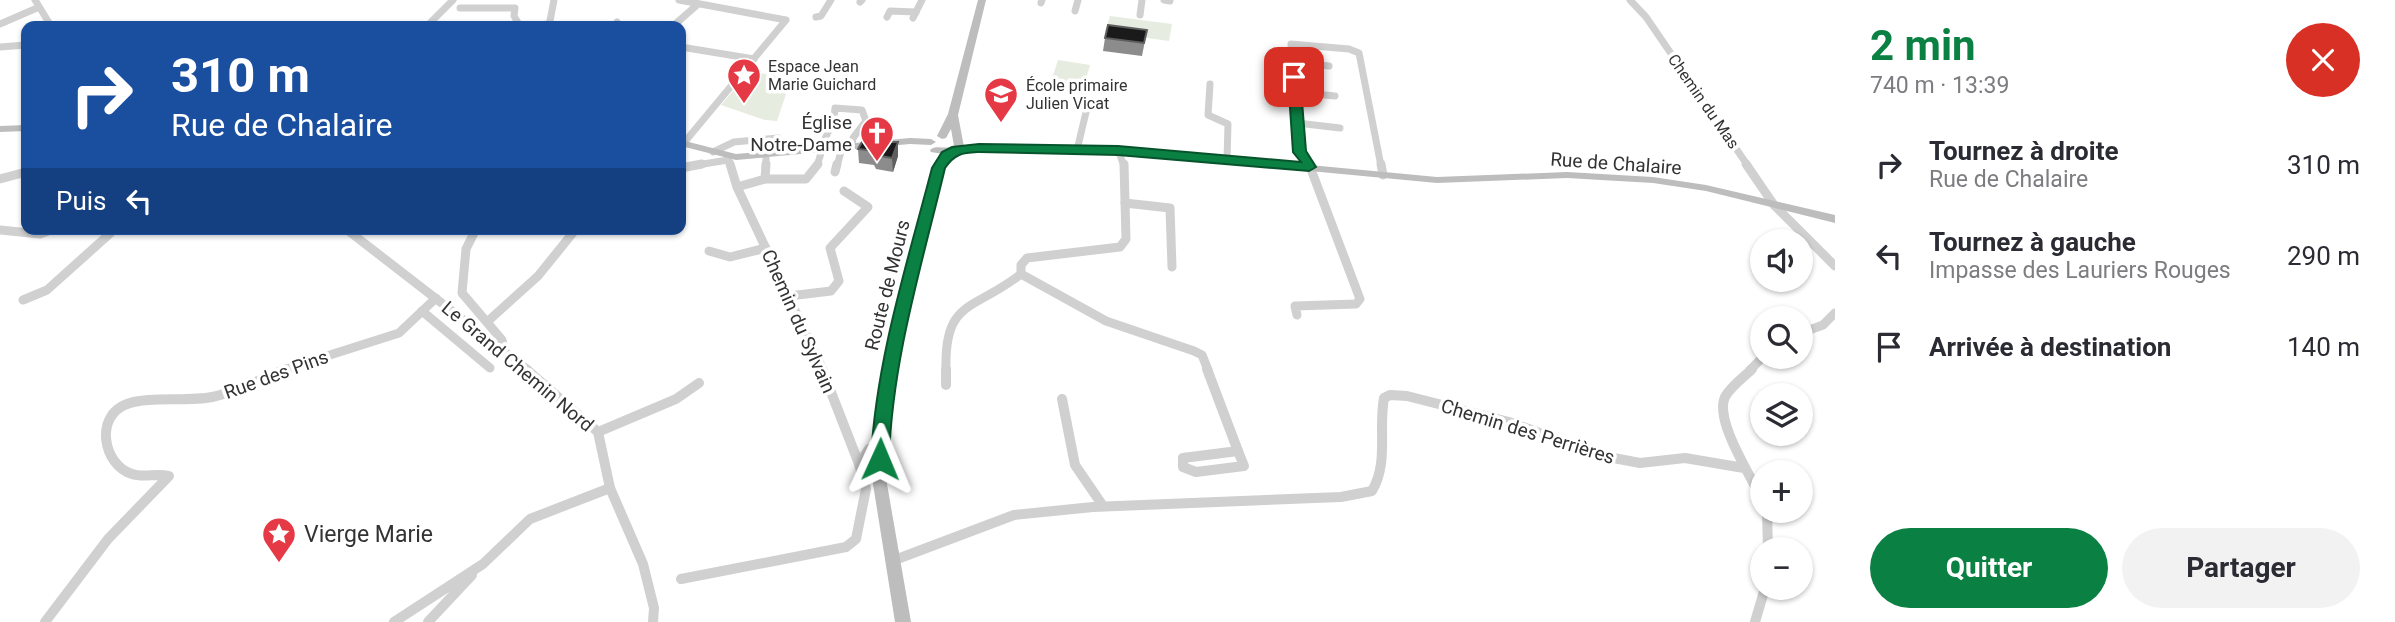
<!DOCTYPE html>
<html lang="fr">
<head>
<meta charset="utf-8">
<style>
  :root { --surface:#fff; --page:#f2f2f3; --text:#2b2b33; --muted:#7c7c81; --accent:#0b8043 }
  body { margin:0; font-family:Roboto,sans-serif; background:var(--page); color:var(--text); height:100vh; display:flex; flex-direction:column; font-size:26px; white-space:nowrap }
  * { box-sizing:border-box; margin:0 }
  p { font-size:23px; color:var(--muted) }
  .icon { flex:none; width:38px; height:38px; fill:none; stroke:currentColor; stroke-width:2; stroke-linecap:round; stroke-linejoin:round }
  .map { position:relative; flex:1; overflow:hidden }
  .details { display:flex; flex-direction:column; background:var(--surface); width:560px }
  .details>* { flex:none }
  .hud { position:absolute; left:21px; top:21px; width:665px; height:214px; border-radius:14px; box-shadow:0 2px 5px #0004; background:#1a4fa0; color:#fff; overflow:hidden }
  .buttons { position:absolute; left:1750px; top:229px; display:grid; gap:14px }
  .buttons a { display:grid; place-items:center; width:63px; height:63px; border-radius:50%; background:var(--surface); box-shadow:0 2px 5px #0004; font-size:35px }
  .pin { position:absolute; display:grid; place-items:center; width:60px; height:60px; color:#fff; margin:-30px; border-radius:14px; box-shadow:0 4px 10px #0006 }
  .me { position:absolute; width:77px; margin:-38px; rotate:1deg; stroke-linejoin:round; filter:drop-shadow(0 0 5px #0008) }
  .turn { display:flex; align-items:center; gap:24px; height:147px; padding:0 35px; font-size:32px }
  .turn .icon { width:91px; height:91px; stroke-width:2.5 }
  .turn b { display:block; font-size:49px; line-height:60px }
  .then { display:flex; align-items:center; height:66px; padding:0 35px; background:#0003; gap:14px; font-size:26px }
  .round { display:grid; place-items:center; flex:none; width:74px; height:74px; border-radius:37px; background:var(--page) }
  .headline { display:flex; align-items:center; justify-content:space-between; height:119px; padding:0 35px }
  h1 { font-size:42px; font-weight:700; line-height:52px; color:var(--accent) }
  .cta { display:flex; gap:14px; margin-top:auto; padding:14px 35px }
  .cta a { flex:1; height:80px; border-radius:42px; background:var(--accent); color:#fff; font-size:28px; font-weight:700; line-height:80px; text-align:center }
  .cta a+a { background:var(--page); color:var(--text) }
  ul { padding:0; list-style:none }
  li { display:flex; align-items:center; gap:21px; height:91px; padding:0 35px }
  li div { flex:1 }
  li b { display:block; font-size:26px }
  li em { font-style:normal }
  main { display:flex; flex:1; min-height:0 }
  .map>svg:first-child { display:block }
  .green { fill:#e6ecdf }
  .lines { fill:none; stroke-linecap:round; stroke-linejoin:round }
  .street-far2 { stroke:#d0d0d0; stroke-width:7 }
  .street-far1 { stroke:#d0d0d0; stroke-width:9 }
  .street { stroke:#d0d0d0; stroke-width:10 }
  .secondary { fill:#bdbdbd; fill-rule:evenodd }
  .wall { fill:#8c8c8c }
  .shaded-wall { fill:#5f5f5f }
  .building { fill:#1a1a1a; stroke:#5f5f5f; stroke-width:2 }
  .route { fill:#0b8043; stroke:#07532c; stroke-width:2 }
  .labels { text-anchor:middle; stroke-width:7; stroke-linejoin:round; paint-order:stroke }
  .far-poi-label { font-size:16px; fill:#333; stroke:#fff; text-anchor:start }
  .far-street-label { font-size:16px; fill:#333; stroke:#fff }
  .poi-label { font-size:19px; fill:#333; stroke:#fff; text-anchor:end }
  .street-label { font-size:19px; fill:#333; stroke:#fff }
  .near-poi-label { font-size:23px; fill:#333; stroke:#fff; text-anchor:start }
</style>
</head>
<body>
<main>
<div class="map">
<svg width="1835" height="622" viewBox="0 0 1835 622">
  <rect width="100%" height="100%" fill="#fff"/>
  <!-- green -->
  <g class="green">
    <path d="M1110,16l62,8 -3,17 -64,-9z"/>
    <path d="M1058,60l32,5 -8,28 -33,-5z"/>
    <path d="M750,71l41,8 -14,42 -12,-1 -44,-15z"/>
  </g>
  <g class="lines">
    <!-- street-far2 -->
    <g class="street-far2">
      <path d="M35,0l16,26"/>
      <path d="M679,0l107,20 -103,124"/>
      <path d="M1164,0l6,1"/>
      <path d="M1630,0l16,17 102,149"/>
      <path d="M860,2l2,-2"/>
      <path d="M1041,3l1,-3"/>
      <path d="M460,8h55l-1,8 6,10"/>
      <path d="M1075,11l3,-11"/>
      <path d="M1140,15l2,-15"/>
      <path d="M816,17l5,-1 10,-16"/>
      <path d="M887,17l3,-6 26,1"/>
      <path d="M913,18l9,-18"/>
      <path d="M0,24l37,-16"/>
      <path d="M427,26l26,-26"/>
      <path d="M529,26l19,-2"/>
      <path d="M549,26l5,-26"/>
      <path d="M614,26l3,-4"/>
      <path d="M673,26l24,-21"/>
      <path d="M0,47l26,-2"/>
      <path d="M681,47l73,12"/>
      <path d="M1293,62l36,4"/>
      <path d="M1210,84l-2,31 20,9 -1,36"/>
      <path d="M1295,92l40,4"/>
      <path d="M1297,123l43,5"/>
      <path d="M820,150l14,-31 1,-11 27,2 4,11 -13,17 -1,9"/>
      <path d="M1077,150l10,-42"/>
      <path d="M1118,150l6,16"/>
      <path d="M713,152l21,-10 44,-4"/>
      <path d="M728,157l3,9"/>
      <path d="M691,166l37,-6"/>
      <path d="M766,166v-11"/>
      <path d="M817,166l5,-16"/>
      <path d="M837,166l5,-18"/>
      <path d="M1310,166l-11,-14 -8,-108 58,5 10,4 22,113"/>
    </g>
    <!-- street-far1 -->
    <g class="street-far1">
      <path d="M730,164l7,23 86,183"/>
      <path d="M1124,164l2,75 -6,8 -93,11 -6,7v9l85,47 88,30 8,4 6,15"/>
      <path d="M1381,164l2,11"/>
      <path d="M1746,164l28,41 61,61"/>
      <path d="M681,168l21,-4"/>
      <path d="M835,172l2,-8"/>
      <path d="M0,179l26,-7"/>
      <path d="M765,179h41l12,-15"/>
      <path d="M737,187l28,-8 1,-15"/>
      <path d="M1125,203l45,5 2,59"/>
      <path d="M346,229l182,141"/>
      <path d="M476,229l-10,20 -4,44 40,47 2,9"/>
      <path d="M0,230l40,4 13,-5"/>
      <path d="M709,251l21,6 36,-9"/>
      <path d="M789,296l42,-5 8,-10 -9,-33 38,-41 -24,-16"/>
      <path d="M23,300l24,-10 68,-61"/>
      <path d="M422,311l68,57"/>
      <path d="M1297,315l-2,-9 61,-2 4,-5 -51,-135"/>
      <path d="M487,322l51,-46 38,-47"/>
      <path d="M1801,333l22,-8 12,-12"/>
      <path d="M283,370l116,-37 37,-35"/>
      <path d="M946,370c-2,-71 28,-59 75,-96"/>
      <path d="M1750,370l13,-13"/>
    </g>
    <!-- street -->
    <g class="street">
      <path d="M526,369l72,63 12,56 33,76 11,44 -1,14"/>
      <path d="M822,369l37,95 21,11"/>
      <path d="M946,369v16"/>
      <path d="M1207,369l31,82"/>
      <path d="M1752,369c-8,8 -22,18 -27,28 -11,24 27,80 37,103"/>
      <path d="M1062,399l13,66 28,41"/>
      <path d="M598,432l78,-33 23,-16"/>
      <path d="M1238,451l6,15 -48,6 -13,-5v-9z"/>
      <path d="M1767,511l1,39"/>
      <path d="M892,561l122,-46 79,-8 248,-10 31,-6c17,-29 6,-61 12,-93l6,-3 17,1 102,26 94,34 37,7 45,-5 59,10"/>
      <path d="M681,579l165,-32 10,-8 10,-50 -7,-25 10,-15"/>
      <path d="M45,622l63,-83 61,-63c-12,-3 -26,2 -37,-2 -29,-9 -38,-58 -5,-70 21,-8 61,-2 85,-7 25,-5 51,-19 75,-28"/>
      <path d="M394,622l89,-58 47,-45 80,-31"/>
      <path d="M428,622l44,-47"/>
      <path d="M1755,622l10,-34"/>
    </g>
    <!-- secondary -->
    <g class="secondary">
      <path d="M978,0h8l-28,115 6,32h154l319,30 130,-5 86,5 53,8 129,30v8l-129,-32 -53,-8 -86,-5 -130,5 -319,-30h-162l-13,15 -47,194 -9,64v58l24,138h-16l-22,-138v-58l11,-64 49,-194 10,-14 -12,-2 -1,-2c6,-6 16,0 24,-4l-3,-17 -5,9 -4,1 -5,-3 11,-22z"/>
      <path d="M26,125v6l-26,1v-6z"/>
      <path d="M910,138l21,1 5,3 -5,3 -21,-1 -174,16 -55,-14v-6l55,14z"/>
    </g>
  </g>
  <!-- wall -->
  <g class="wall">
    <path d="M1147,30l-5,26 -39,-5 2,-13z"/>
    <path d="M898,142v14l-5,16 -17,-3 -2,-4 -15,-2 -1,-14z"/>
  </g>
  <!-- shaded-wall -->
  <path class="shaded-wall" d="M898,142v14l-5,16 -1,-14z"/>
  <!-- building -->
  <g class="building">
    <path d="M1108,25l39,5 -3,13 -39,-5z"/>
    <path d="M862,142h36l-6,16 -17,-3 -1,-4 -16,-2z"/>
  </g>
  <!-- route -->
  <path class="route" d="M1294,74l6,3 6,74 10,16 -7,4 -191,-16 -139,-3c-16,1 -24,1 -34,16 -23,96 -53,192 -56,291l-3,5h-13l-2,-5c5,-99 36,-195 61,-291l10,-16 10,-5 27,-3 139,2 183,16 -8,-10 -5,-75z"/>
  <!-- icons -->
  <defs>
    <g id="sight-pin" transform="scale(1.75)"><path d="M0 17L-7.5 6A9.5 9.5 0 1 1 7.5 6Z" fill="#e63946" stroke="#fff"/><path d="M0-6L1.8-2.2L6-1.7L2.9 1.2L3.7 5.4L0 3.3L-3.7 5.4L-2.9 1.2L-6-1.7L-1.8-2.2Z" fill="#fff"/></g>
    <g id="school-pin" transform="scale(1.75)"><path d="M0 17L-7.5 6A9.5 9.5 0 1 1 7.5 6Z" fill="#e63946" stroke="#fff"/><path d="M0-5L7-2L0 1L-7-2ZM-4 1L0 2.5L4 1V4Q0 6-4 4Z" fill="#fff"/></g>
    <g id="church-pin" transform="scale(1.75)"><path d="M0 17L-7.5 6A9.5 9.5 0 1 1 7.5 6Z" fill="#e63946" stroke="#fff"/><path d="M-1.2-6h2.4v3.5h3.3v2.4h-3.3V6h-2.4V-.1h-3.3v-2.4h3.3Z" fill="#fff"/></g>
  </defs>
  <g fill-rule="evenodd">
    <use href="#sight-pin" x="744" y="75"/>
    <use href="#school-pin" x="1001" y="94"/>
    <use href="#church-pin" x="877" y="133"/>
    <use href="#sight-pin" x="279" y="534"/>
  </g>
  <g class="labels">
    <!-- far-poi labels -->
    <g class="far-poi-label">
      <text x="768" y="72">Espace Jean<tspan x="768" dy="18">Marie Guichard</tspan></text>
      <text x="1026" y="91">École primaire<tspan x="1026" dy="18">Julien Vicat</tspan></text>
    </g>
    <!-- far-street labels -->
    <g class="far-street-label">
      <text transform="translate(1704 101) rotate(55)" y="6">Chemin du Mas</text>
    </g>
    <!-- poi labels -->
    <g class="poi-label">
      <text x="852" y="129">Église<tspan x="852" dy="22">Notre-Dame</tspan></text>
    </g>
    <!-- street labels -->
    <g class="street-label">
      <text transform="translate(1616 163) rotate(4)" y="7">Rue de Chalaire</text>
      <text transform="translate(887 285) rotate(-76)" y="7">Route de Mours</text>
      <text transform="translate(799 321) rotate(66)" y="7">Chemin du Sylvain</text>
      <text transform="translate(518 366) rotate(40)" y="7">Le Grand Chemin Nord</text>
      <text transform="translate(276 374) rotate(-20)" y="7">Rue des Pins</text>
      <text transform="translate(1528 431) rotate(17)" y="7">Chemin des Perrières</text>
    </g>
    <!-- near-poi labels -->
    <g class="near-poi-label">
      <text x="304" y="542">Vierge Marie</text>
    </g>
  </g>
</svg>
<div class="buttons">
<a><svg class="icon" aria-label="sound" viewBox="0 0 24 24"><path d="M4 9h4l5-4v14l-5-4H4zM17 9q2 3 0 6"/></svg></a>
<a><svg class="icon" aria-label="search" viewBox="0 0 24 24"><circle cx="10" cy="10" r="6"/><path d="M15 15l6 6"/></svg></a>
<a><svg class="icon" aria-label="layers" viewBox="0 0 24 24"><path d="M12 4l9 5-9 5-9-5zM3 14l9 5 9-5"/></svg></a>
<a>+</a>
<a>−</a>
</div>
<div class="pin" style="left:1294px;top:77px;background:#d93025"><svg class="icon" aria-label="arrive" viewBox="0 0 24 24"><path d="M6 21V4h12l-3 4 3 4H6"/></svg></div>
<svg class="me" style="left:880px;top:459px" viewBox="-20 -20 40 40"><path d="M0-17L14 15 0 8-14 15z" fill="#0b8043" stroke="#fff" stroke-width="4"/></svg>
<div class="hud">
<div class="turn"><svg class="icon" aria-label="right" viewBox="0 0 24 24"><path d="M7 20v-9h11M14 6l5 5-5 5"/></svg><div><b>310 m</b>Rue de Chalaire</div></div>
<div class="then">Puis<svg class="icon" aria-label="left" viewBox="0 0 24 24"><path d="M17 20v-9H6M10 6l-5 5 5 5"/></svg></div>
</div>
</div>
<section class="details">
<div class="headline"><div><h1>2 min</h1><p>740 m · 13:39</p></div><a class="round" style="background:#d93025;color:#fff"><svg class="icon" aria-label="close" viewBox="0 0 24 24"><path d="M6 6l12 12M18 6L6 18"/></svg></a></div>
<ul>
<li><svg class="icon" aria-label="right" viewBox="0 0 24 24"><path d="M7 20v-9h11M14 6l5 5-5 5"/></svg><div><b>Tournez à droite</b><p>Rue de Chalaire</p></div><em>310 m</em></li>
<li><svg class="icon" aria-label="left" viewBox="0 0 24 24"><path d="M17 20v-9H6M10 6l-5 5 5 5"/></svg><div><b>Tournez à gauche</b><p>Impasse des Lauriers Rouges</p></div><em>290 m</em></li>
<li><svg class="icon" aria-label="arrive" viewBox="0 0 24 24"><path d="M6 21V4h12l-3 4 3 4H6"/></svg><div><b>Arrivée à destination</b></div><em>140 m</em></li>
</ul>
<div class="cta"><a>Quitter</a><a>Partager</a></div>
</section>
</main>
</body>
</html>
